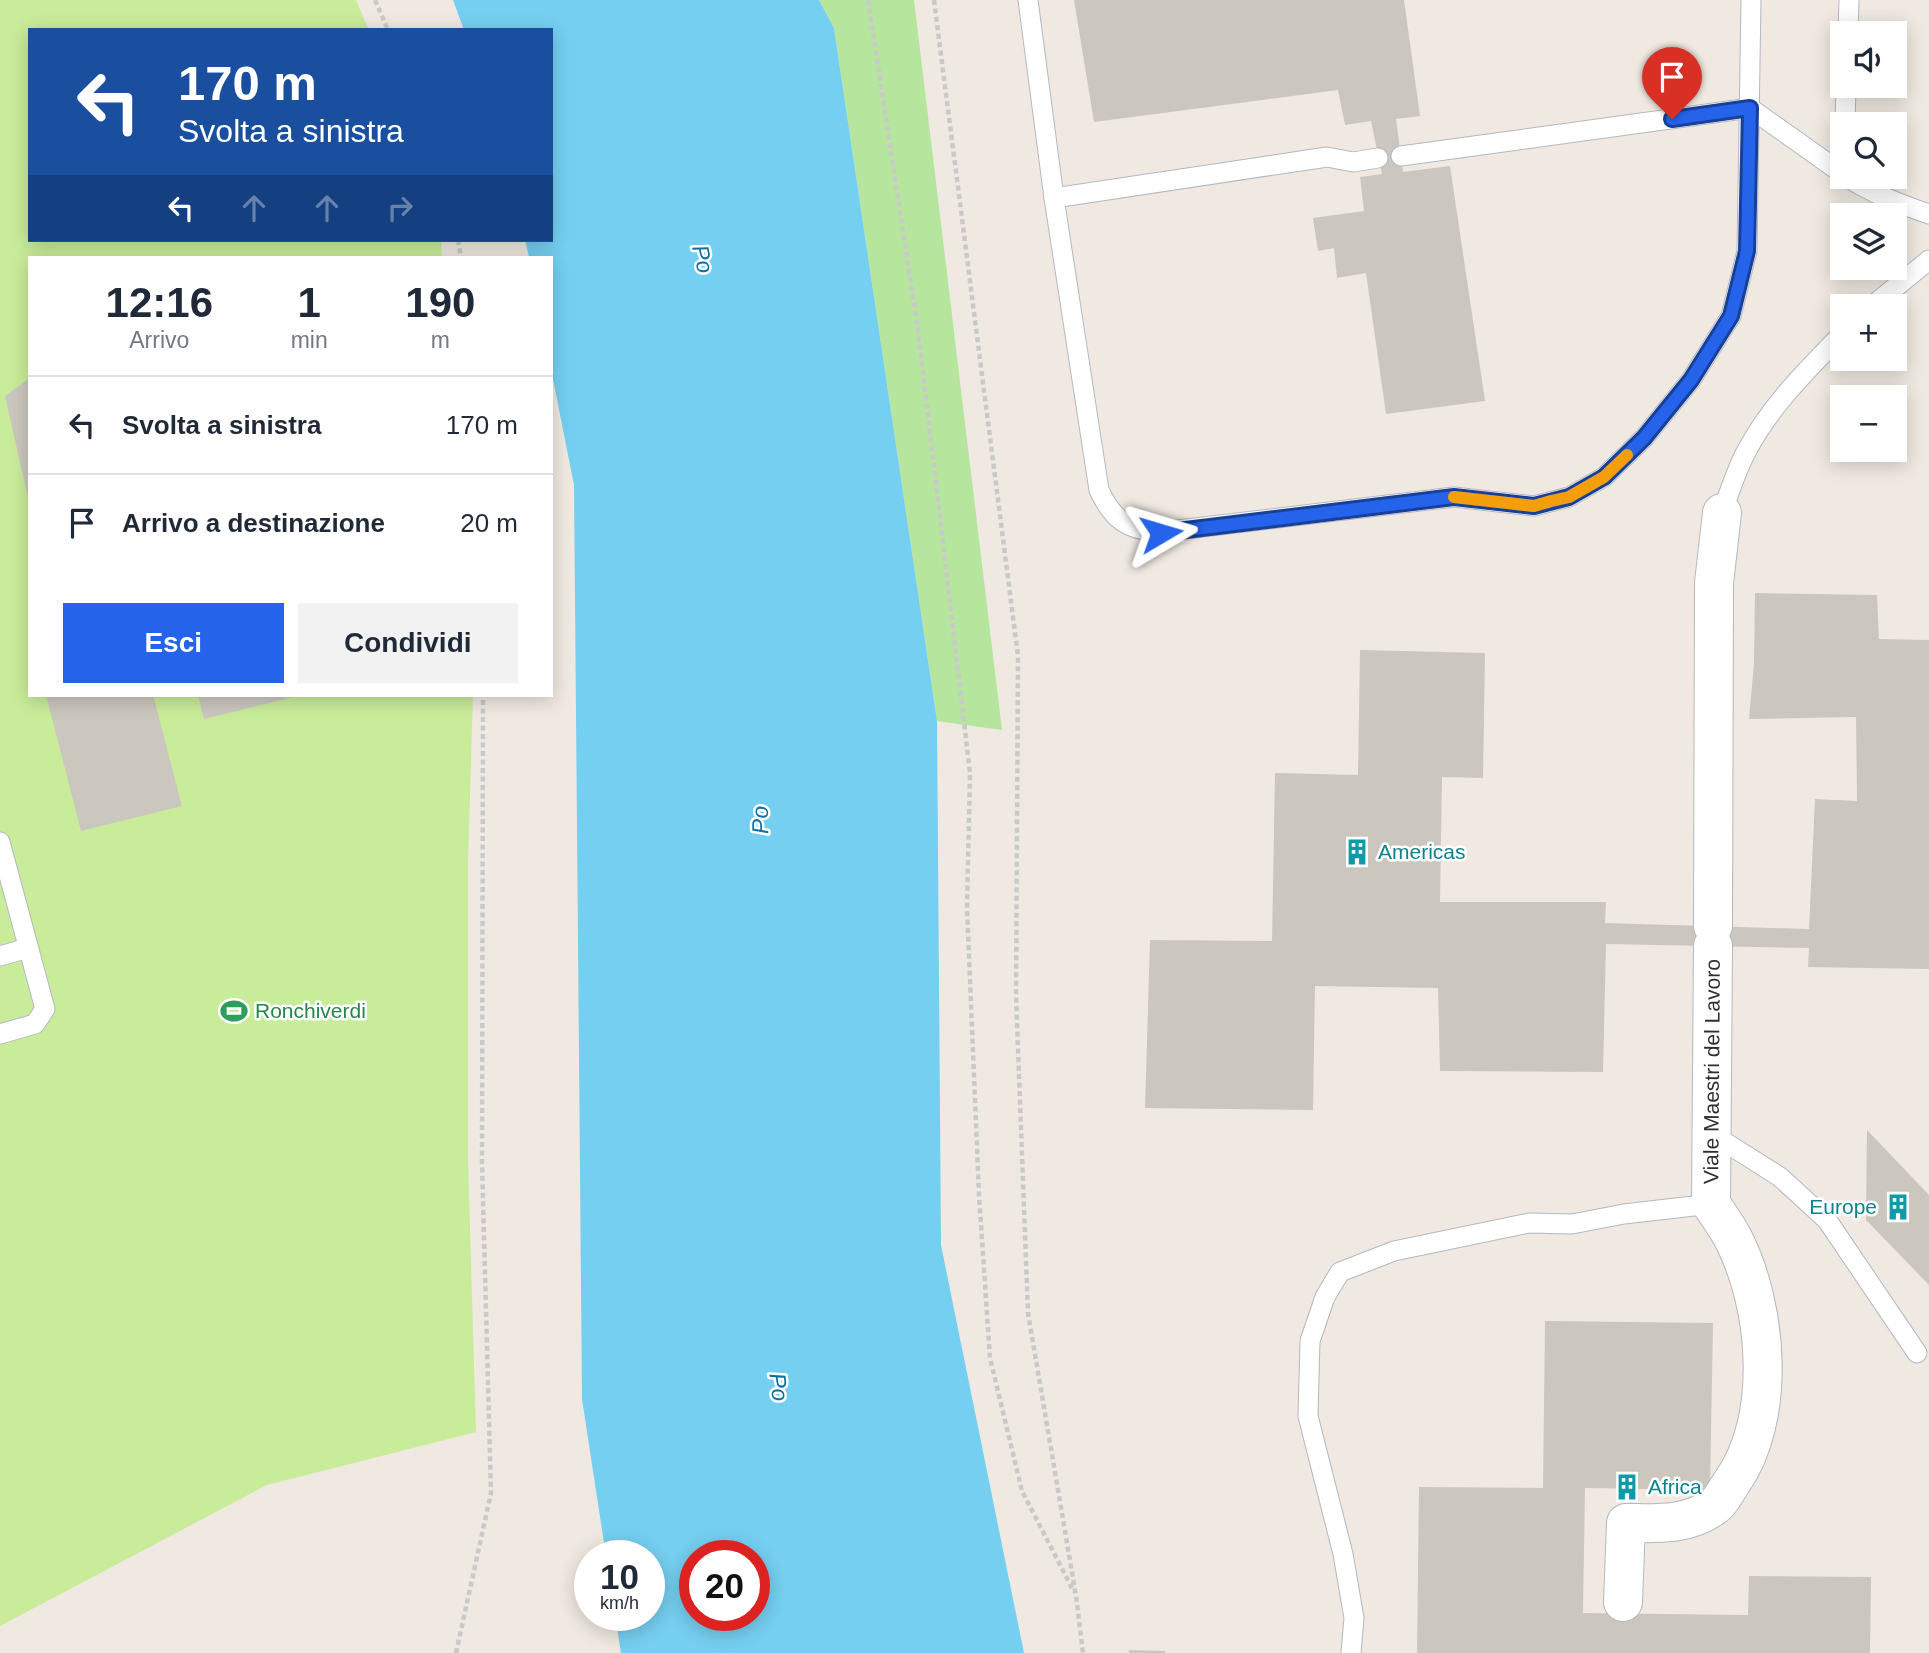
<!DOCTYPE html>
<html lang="it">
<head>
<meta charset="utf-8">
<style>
  :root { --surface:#fff; --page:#f2f2f3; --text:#1f2937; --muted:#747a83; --line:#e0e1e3; --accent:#2563eb }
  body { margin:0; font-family:Arial,sans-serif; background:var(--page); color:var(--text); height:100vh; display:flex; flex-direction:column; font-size:26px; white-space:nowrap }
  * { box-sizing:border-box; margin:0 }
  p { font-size:23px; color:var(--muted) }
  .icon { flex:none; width:38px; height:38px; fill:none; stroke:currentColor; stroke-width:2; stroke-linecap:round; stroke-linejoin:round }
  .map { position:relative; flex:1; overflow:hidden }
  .panel { position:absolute; left:28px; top:256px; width:525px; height:441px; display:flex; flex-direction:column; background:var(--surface); border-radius:0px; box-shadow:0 4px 18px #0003 }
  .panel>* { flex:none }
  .guide { position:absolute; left:28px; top:28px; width:525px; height:214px; border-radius:0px; box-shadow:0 4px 18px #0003; background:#1a4fa0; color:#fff; overflow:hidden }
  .buttons { position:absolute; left:1830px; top:21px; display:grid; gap:14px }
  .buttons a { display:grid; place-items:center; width:77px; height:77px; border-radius:0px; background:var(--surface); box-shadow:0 4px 18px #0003; font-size:35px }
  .speed { position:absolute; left:574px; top:1540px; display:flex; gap:14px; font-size:35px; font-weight:700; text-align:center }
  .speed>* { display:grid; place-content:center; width:91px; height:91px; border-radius:50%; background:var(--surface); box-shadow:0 4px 18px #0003; line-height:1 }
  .speed small { font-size:18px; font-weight:400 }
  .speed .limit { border:10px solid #d22; background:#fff; color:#111 }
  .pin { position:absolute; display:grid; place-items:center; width:60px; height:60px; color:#fff; margin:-72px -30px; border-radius:50% 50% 50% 0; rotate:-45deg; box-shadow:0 0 7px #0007 }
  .pin .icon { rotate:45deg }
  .me { position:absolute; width:77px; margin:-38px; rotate:83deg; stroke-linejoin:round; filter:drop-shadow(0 0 5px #0008) }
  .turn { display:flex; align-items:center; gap:24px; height:147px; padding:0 35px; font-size:32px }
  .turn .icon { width:91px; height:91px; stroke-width:2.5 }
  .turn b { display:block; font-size:49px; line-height:60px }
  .lanes { display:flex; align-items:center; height:66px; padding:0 35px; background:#0003; justify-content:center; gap:35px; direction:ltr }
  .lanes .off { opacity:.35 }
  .eta { display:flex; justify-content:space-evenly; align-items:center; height:119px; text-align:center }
  .eta b { font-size:42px; font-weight:600; line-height:49px }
  .cta { display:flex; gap:14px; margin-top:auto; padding:14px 35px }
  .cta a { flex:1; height:80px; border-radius:0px; background:var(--accent); color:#fff; font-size:28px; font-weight:600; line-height:80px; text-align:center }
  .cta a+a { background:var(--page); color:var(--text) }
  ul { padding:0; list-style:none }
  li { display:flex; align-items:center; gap:21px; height:98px; padding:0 35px; border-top:2px solid var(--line) }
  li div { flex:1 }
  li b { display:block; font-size:26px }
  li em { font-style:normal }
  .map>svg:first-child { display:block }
  .green { fill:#b6e59e }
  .pitch { fill:#c9ec9a }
  .water { fill:#75cff0; fill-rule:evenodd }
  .building { fill:#cbc7bf }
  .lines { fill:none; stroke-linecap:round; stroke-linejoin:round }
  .service-casing { stroke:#b4b7c1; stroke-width:21 }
  .minor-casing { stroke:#b4b7c1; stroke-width:40 }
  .path { stroke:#c9c9c9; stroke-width:4.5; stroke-dasharray:5 3.5; stroke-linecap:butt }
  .service { stroke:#fff; stroke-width:19 }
  .minor { stroke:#fff; stroke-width:38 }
  .route-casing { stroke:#184099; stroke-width:18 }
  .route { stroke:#2563eb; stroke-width:12 }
  .slow { stroke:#f59e0b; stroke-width:12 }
  .labels { text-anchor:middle; stroke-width:5; stroke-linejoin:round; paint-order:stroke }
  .culture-label { font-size:21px; fill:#0d838f; stroke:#fff; text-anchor:start }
  .leisure-label { font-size:21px; fill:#27864d; stroke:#fff; text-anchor:start }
  .street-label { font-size:21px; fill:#2e2e2e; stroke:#fff }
  .water-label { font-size:23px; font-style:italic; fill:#0d6fa3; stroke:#fff }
</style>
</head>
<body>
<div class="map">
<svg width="1929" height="1653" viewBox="0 0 1929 1653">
  <rect width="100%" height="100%" fill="#efe9e1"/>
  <!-- green -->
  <path class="green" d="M819,0h95l88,730 -65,-9 -103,-693z"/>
  <!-- pitch -->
  <path class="pitch" d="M0,0h356l13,30h-339v210h411l1,17h-412v438h443l-5,167v298l8,272 -209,53 -267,141z"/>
  <!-- water -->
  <path class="water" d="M453,0h366l15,28 103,693 4,524 83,408h-403l-6,-38h34v-59h-43l-24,-157 -8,-914 -23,-116v-112h-22l-4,-17h26v-210h-87zM695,1556h59v59h-59z"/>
  <!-- building -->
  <g class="building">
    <path d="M1074,0h330l16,116 -24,3 7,53 47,-6 35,235 -99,13 -20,-141 -29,5 -3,-30 -16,3 -5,-33 51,-7 -4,-34 22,-3 -11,-53 -26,4 -7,-35 -244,32z"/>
    <path d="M30,378v124h-1l-24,-106z"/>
    <path d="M1755,593l122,2 2,44 50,1v329l-121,-2 1,-19 -203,-4 -3,128 -163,-1 -2,-83 -123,-2 -2,124 -168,-2 5,-168 122,1 3,-168 83,2 2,-125 125,3 -2,125 -41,-1 -2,125h166l-1,21 204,6 6,-130 42,2 -1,-84 -107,2 5,-56z"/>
    <path d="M46,695h107l29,111 -101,25z"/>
    <path d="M198,695h99v1l-93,23z"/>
    <path d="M1867,1130l62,65v90l-63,-65z"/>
    <path d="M1545,1321l168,2 -3,167 -125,-2 -2,125 165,2 1,-39 122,1 -1,76h-453l2,-166 124,1z"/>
    <path d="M1129,1650l36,1v2h-36z"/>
  </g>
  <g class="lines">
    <!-- service casing -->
    <g class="service-casing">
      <g id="service">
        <path d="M1028,0l26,198 45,292c14,30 28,40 62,42l293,-35 80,9 35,-9 35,-20 40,-39 47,-58 40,-64 16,-65 4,-251"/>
        <path d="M1848,33l1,-33"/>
        <path d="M1845,124l1,-38"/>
        <path d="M1401,156l349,-48 93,66"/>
        <path d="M1847,177c26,17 53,27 82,37"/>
        <path d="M1054,198l273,-41 26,5 25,-4"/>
        <path d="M1872,306l57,-46"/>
        <path d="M1722,513c7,-20 14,-42 24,-61 24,-46 61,-82 97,-119"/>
        <path d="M0,842l45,167 -10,15 -35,10"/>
        <path d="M0,956l28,-8"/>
        <path d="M1712,1134l68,43 47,43 90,133"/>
        <path d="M1351,1653l3,-35 -11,-64 -35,-138 2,-75 15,-44 15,-25 54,-21 135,-28 43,1 52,-10 87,-10"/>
      </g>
    </g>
    <!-- minor casing -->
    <g class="minor-casing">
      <g id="minor">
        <path d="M1713,926l1,-343 8,-70"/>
        <path id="s1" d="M1623,1602l3,-79c29,0 61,3 87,-16 8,-5 14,-18 19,-25 45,-64 36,-174 2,-242 -6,-12 -15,-24 -23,-36l2,-258"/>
      </g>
    </g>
    <!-- path -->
    <g class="path">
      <path d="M375,0l13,30"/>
      <path d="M868,0l50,330 52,443 -3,135 12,287 11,163 32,133 52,101"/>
      <path d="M934,0l84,656 -2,340 12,317 48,283 7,57"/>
      <path d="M458,240l3,17"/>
      <path d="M456,1653l35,-160 -9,-331 1,-467"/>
    </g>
    <!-- service -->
    <use href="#service" class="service"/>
    <!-- minor -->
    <use href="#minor" class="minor"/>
  </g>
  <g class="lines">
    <!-- route casing -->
    <g class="route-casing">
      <path id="route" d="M1161,533l293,-36 80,9 35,-9 35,-20 40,-39 47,-58 40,-64 16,-65 3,-143 -78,11"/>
    </g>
    <!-- route -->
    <use href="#route" class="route"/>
    <!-- slow -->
    <path class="slow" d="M1454,497l80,9 17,-5 18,-4 35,-20 23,-22"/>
  </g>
  <!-- icons -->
  <defs>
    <g id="building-bare" transform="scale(2.1)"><path d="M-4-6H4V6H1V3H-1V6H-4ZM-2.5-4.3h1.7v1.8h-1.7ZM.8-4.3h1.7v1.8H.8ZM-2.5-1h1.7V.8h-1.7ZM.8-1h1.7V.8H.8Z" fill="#0f9aa8" stroke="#fff" stroke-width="2.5" paint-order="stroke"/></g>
    <g id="stadium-bare" transform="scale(2.1)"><path d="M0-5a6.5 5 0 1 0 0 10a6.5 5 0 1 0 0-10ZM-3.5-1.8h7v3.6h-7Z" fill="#2e9e5b" stroke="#fff" stroke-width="2.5" paint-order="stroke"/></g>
  </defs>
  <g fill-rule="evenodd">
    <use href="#building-bare" x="1357" y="852"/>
    <use href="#stadium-bare" x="234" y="1011"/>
    <use href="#building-bare" x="1898" y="1207"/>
    <use href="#building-bare" x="1627" y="1487"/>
  </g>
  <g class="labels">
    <!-- culture labels -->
    <g class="culture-label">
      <text x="1378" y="859">Americas</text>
      <text x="1877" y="1214" text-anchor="end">Europe</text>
      <text x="1648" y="1494">Africa</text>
    </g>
    <!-- leisure labels -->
    <g class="leisure-label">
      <text x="255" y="1018">Ronchiverdi</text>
    </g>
    <!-- street labels -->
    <g class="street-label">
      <text dy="7" stroke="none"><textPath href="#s1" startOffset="628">Viale Maestri del Lavoro</textPath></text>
    </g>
    <!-- water labels -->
    <g class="water-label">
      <text transform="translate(703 259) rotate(77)" y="8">Po</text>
      <text transform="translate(760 820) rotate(-91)" y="8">Po</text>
      <text transform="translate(779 1387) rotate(83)" y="8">Po</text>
    </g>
  </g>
</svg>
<div class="buttons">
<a><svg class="icon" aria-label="sound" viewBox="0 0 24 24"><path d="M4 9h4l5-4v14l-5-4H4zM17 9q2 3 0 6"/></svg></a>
<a><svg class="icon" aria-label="search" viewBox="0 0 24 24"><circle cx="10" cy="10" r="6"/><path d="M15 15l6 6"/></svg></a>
<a><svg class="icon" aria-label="layers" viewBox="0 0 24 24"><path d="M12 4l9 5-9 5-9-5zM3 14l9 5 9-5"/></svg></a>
<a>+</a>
<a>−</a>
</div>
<div class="speed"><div>10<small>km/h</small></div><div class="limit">20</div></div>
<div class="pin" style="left:1672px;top:119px;background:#d93025"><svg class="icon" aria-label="arrive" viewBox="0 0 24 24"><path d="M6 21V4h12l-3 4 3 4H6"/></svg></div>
<svg class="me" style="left:1161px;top:533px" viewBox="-20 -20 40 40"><path d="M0-17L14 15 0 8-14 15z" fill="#2563eb" stroke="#fff" stroke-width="4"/></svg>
<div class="guide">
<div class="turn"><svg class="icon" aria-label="left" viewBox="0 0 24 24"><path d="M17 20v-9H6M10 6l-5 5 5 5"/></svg><div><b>170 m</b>Svolta a sinistra</div></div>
<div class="lanes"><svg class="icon" aria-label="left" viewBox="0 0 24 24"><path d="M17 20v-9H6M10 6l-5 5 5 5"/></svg><svg class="icon off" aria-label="ahead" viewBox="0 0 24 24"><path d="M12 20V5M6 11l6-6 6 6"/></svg><svg class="icon off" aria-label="ahead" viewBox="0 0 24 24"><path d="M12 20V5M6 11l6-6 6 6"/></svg><svg class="icon off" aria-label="right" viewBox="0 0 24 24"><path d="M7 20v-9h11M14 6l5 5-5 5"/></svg></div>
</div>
<section class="panel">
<div class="eta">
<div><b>12:16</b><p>Arrivo</p></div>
<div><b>1</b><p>min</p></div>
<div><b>190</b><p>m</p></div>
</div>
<ul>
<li><svg class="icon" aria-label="left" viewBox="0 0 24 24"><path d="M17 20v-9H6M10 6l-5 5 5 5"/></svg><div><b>Svolta a sinistra</b></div><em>170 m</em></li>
<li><svg class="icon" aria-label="arrive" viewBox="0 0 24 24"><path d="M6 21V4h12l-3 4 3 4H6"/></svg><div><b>Arrivo a destinazione</b></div><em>20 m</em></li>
</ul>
<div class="cta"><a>Esci</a><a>Condividi</a></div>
</section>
</div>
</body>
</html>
